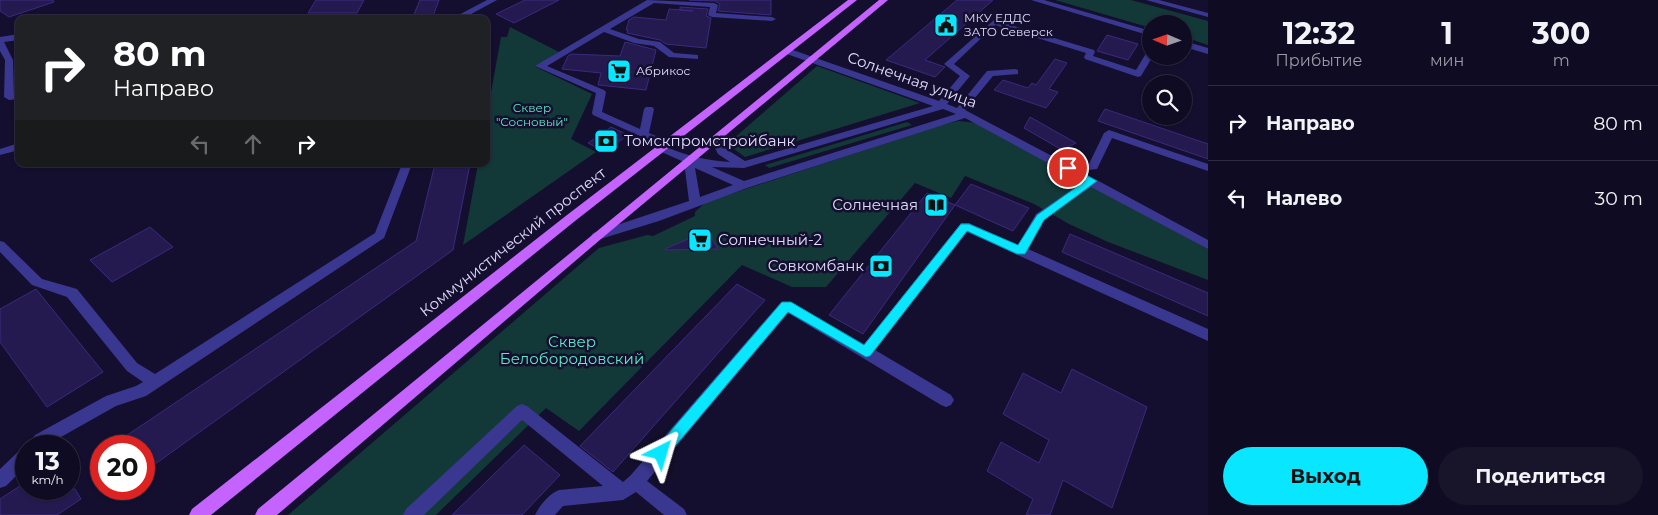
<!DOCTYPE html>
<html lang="ru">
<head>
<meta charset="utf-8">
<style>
  :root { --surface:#0f0b22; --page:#18142a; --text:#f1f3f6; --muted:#9b9ba5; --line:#2f2b40; --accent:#08e7ff }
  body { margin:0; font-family:Montserrat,sans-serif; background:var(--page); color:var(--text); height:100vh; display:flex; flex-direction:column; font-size:19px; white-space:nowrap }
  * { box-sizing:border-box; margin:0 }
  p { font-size:16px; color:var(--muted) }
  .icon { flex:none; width:28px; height:28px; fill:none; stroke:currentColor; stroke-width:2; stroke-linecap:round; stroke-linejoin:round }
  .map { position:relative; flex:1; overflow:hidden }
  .side { display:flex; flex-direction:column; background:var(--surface); width:450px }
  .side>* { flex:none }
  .hud { position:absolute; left:15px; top:15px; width:475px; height:152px; border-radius:10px; box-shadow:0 1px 4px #0004,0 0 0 1px var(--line); background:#202124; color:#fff; overflow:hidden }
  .needle { width:32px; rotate:272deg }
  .buttons { position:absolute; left:1142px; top:15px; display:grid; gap:10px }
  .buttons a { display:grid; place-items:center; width:50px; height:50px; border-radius:50%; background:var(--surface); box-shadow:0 1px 4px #0004,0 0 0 1px var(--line); font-size:25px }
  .speed { position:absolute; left:15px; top:435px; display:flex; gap:10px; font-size:25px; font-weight:700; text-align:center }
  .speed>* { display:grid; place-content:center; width:65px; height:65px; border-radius:50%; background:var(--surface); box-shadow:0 1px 4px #0004,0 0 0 1px var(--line); line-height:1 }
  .speed small { font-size:12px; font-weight:400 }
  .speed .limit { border:8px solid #d22; background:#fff; color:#111 }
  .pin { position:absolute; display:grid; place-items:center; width:42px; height:42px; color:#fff; margin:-21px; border:2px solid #fff; border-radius:50%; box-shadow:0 1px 5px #0007 }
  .me { position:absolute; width:55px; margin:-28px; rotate:40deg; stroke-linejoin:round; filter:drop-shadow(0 0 4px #0008) }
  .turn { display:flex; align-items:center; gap:18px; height:105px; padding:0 15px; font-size:22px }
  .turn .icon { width:65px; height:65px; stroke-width:2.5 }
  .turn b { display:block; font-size:35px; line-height:42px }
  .lanes { display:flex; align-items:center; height:48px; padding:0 15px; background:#0003; justify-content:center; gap:25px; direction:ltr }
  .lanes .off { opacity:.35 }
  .eta { display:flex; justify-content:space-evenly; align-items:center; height:85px; text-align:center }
  .eta b { font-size:30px; font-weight:700; line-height:35px }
  .action { display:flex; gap:10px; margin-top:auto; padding:10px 15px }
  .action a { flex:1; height:58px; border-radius:30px; background:var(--accent); color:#111; font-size:20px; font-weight:700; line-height:58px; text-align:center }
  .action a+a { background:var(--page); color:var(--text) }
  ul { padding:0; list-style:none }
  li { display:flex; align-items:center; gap:15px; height:75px; padding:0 15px; border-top:1px solid var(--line) }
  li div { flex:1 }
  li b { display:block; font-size:19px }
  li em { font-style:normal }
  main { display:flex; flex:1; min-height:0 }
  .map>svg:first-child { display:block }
  .green { fill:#123837 }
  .building { fill:#251a50; stroke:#3a2a7e }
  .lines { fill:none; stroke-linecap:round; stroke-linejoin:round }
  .minor { fill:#3a3790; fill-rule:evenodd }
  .major { fill:#c463ff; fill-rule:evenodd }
  .route { fill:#08e7ff; stroke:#0596a6 }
  .labels { text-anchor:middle; stroke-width:5; stroke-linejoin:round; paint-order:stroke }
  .far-poi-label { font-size:12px; fill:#e0dcff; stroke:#140f2e; text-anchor:start }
  .far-park-label { font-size:12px; fill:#5deac6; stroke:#140f2e }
  .street-label { font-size:15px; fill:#e0dcff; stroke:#140f2e }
  .poi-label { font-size:15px; fill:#e0dcff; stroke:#140f2e; text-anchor:start }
  .park-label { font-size:15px; fill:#5deac6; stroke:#140f2e }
</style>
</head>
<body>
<main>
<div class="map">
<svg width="1208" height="515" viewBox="0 0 1208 515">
  <rect width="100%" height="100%" fill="#140f2e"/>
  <!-- green -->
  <g class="green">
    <path d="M1055,0h76l77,21v24l-24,-8v-13h-33v4z"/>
    <path d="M510,27l49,25 -23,15 56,27 -21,45 25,13 -133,93 15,-81h8v-44l15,-83h6z"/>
    <path d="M817,66l103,37 -175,54 -18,-13z"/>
    <path d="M958,121l20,2 87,47v6l14,8h14l115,65v31l-100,-38 -39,-18 -35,-20 -69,-28 -14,22 -36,-15 -89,104h-34l-50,-22 -163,166 -33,-23 -110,107h-148l311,-267 48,-13 6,1 42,-20v-4l11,-10 232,-76z"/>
    <path d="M907,122l5,3 -143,43 -4,-3z"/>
  </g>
  <!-- building -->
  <g class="building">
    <path d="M0,0h53l1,2 -45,15 -9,-6z"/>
    <path d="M316,0h48l-7,13h-49z"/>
    <path d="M420,0h19l-7,19h-20z"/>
    <path d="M525,0h34l-45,23 -18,-9z"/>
    <path d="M689,0h82v15l-53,-4 2,-7 -5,-3z"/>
    <path d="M957,0h36l-68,60 20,7 -10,10 -49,-17z"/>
    <path d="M680,7l28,2 -2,7 5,2 -5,30 -40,-4 -6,-4 -33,-7 1,-3h-2l3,-10 5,-3 32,3 3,-11 24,2 -13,-1z"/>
    <path d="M1107,35l31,9 -10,16 -31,-9z"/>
    <path d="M625,42l31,8 -10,40 -48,-5 3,-12 -39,-4 6,-13 3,-2 49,2z"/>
    <path d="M1055,59l12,4 -18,26 9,3 -12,16 -52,-18 9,-10 25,8 4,-5 4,2z"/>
    <path d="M1105,109l103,35v15l-110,-38z"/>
    <path d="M1030,117l46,26 -14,7 -38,-22z"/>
    <path d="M611,127l17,8 -23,17 -17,-9z"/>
    <path d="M435,164h35l-17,86 -309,222v-26h-33l305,-205z"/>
    <path d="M971,184l58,24 -16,23 -58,-26z"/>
    <path d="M927,193l28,12 -92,129 -34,-19z"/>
    <path d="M150,227l23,20 -61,35 -22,-22z"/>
    <path d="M707,231l11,18 -53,1v-1z"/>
    <path d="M1070,234l138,59v23l-146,-64z"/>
    <path d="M737,284l28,16 -152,172 -33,-26z"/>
    <path d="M36,289l67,83 -56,35 -47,-65v-33z"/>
    <path d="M1072,369l75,38 -35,101 -49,-28 -13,35h-24l7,-16 -46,-28 14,-29 38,21 10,-23 -46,-26 20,-41 38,20z"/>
    <path d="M524,445l36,30 -38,40h-70z"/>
    <path d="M26,482v7h49l6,10 -24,16h-57v-16z"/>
  </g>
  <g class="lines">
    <!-- minor -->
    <g class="minor">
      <path d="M487,0h10l-35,19h-11z"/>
      <path d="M647,0l67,3 4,2 -2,8 56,4 4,2 -4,2 -60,-4 -4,-2 2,-8 -56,-4 -44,26 29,10 21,3 14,11 24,2v4l-29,-2 -15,-11 -20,-3 -30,-11 -57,34 57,24 2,2 -4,20 38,17 4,-20 2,-2h6l2,2 -5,24 21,9 1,2 -4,3c22,10 39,13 63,15l-12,-8 -8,-16 1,-2h8l7,13 19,12 188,-55 -149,-53v-4h6l149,52 21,-25 -16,-12 50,-44 100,30 1,2 -2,4 43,14 12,-20 3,-1v7h2l-12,20 -3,1 -53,-18 -1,-2 2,-4 -91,-28 -41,39 16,12 -23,28 10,4 30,-37 28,-2 3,1v4l-25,2 -28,34 104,55 20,-1 15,-31 5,-3 99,34v7l-96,-33 -15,31 -17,2 128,69v9l-117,-62 -47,33 -16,29 180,80v12l-241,-109 -92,118 76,45 3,5 -3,5 -5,2 -5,-2 -153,-92 -141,168 37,28 3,6h-23l-28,-23 -13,8 -60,6 -8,9h-20c5,-10 14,-21 24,-25l44,-4 -81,-66 -98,95h-21l3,-6 111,-103 5,-2 5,2 96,76 7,-6 151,-174h10l73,42 97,-121h8l49,22 18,-31 47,-32 -118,-64 -218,70 -88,33 -62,19 -4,-1 -2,-3 2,-3 96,-32 -5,-39 -27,-12 -1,-2 4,-3 -67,-30 -1,-2 4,-20 -61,-27zM943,109l13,5 -212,67 -32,-14 32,1zM695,168l38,17 -33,12z"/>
      <path d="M1031,0h13l107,31v5z"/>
      <path d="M1146,0h13l49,13v4z"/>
      <path d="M19,34v6l-15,2 9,18 1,34 5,-1v6l-10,1 -5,-3 1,-37 -5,-9v-14z"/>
      <path d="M1184,41l24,7v6l-24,-7z"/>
      <path d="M19,143v7l-19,5v-6z"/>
      <path d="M402,164h10l-28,74 -238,158 -30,10 -71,40h-18l8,-11 71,-39 30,-10 7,-4 -16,-11 -60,-74 -35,-12 -32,-33v-11l4,1 38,37 35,10 60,74 18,11 220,-141z"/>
      <path d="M26,448v18l-20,20 -6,2v-19l20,-19z"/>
    </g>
    <!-- major -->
    <g class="major">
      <path d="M848,0h9l-282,221 -364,294h-22l3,-6 375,-294z"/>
      <path d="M879,0h9l-287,239 -324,276h-22l3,-6z"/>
    </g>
  </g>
  <!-- route -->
  <path class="route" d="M1068,165l29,16 -53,39 -19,34h-8l-50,-23 -97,125 -4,1 -78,-45 -122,145 -5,2 -5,-2 -2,-4 2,-5 126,-146h9l73,43 97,-121h8l49,21 19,-30 48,-34 -20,-10v-5z"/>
  <!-- icons -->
  <defs>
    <g id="civic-square" transform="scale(1.25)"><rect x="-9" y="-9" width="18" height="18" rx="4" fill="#08e7ff" stroke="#140f2e"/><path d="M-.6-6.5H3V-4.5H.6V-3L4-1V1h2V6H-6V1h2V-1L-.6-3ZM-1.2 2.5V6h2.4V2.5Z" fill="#111"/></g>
    <g id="supermarket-square" transform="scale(1.25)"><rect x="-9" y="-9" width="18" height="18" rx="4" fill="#08e7ff" stroke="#140f2e"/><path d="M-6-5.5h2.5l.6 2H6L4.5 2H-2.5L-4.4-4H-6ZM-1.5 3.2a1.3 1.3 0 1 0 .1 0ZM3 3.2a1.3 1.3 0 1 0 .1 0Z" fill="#111"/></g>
    <g id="bank-square" transform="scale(1.25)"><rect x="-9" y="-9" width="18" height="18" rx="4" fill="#08e7ff" stroke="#140f2e"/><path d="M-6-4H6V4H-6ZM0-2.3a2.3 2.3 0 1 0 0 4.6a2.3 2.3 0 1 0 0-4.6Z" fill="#111"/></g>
    <g id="library-square" transform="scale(1.25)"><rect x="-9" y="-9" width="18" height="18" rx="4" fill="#08e7ff" stroke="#140f2e"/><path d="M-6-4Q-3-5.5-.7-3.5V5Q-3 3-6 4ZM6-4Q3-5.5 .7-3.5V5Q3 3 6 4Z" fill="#111"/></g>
  </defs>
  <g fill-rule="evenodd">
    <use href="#civic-square" x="946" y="25"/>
    <use href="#supermarket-square" x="619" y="71"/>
    <use href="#bank-square" x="606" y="141"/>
    <use href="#library-square" x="936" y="205"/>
    <use href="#supermarket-square" x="700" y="240"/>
    <use href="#bank-square" x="881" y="266"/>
  </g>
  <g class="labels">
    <!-- far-poi labels -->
    <g class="far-poi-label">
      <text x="964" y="22">МКУ ЕДДС<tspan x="964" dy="14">ЗАТО Северск</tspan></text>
      <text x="636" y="75">Абрикос</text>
    </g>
    <!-- far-park labels -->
    <g class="far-park-label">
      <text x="532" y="112">Сквер<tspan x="532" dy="14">"Сосновый"</tspan></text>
    </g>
    <!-- street labels -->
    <g class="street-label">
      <text transform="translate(912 80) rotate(20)" y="5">Солнечная улица</text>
      <text transform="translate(513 242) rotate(-38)" y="5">Коммунистический проспект</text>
    </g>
    <!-- poi labels -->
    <g class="poi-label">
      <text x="624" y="146">Томскпромстройбанк</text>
      <text x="918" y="210" text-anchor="end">Солнечная</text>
      <text x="718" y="245">Солнечный-2</text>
      <text x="864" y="271" text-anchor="end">Совкомбанк</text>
    </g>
    <!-- park labels -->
    <g class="park-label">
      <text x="572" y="347">Сквер<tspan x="572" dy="17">Белобородовский</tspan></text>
    </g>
  </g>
</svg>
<div class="buttons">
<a><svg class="needle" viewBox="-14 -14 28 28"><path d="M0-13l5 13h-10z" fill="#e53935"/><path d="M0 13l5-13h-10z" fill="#9b9ba5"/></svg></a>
<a><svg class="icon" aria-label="search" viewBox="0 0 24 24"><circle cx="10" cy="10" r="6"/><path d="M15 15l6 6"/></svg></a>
</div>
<div class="speed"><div>13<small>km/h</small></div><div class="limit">20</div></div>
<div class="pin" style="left:1068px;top:168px;background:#d93025"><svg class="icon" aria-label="arrive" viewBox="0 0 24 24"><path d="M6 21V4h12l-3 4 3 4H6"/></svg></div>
<svg class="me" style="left:661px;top:453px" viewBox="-20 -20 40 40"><path d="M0-17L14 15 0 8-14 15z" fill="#08e7ff" stroke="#fff" stroke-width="4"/></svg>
<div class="hud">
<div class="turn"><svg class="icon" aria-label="right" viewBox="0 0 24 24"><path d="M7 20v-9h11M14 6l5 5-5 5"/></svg><div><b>80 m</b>Направо</div></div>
<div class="lanes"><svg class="icon off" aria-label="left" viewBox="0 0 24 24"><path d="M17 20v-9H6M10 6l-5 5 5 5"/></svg><svg class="icon off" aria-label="ahead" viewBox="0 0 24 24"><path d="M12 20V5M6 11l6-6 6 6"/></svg><svg class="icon" aria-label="right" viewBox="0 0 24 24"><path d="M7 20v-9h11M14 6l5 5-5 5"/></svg></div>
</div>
</div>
<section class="side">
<div class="eta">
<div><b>12:32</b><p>Прибытие</p></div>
<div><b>1</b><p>мин</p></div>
<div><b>300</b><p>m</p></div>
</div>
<ul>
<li><svg class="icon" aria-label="right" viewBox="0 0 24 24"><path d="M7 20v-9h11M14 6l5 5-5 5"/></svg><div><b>Направо</b></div><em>80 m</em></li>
<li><svg class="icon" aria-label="left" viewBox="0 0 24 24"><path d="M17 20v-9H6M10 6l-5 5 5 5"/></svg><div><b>Налево</b></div><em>30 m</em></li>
</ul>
<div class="action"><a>Выход</a><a>Поделиться</a></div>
</section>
</main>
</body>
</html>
